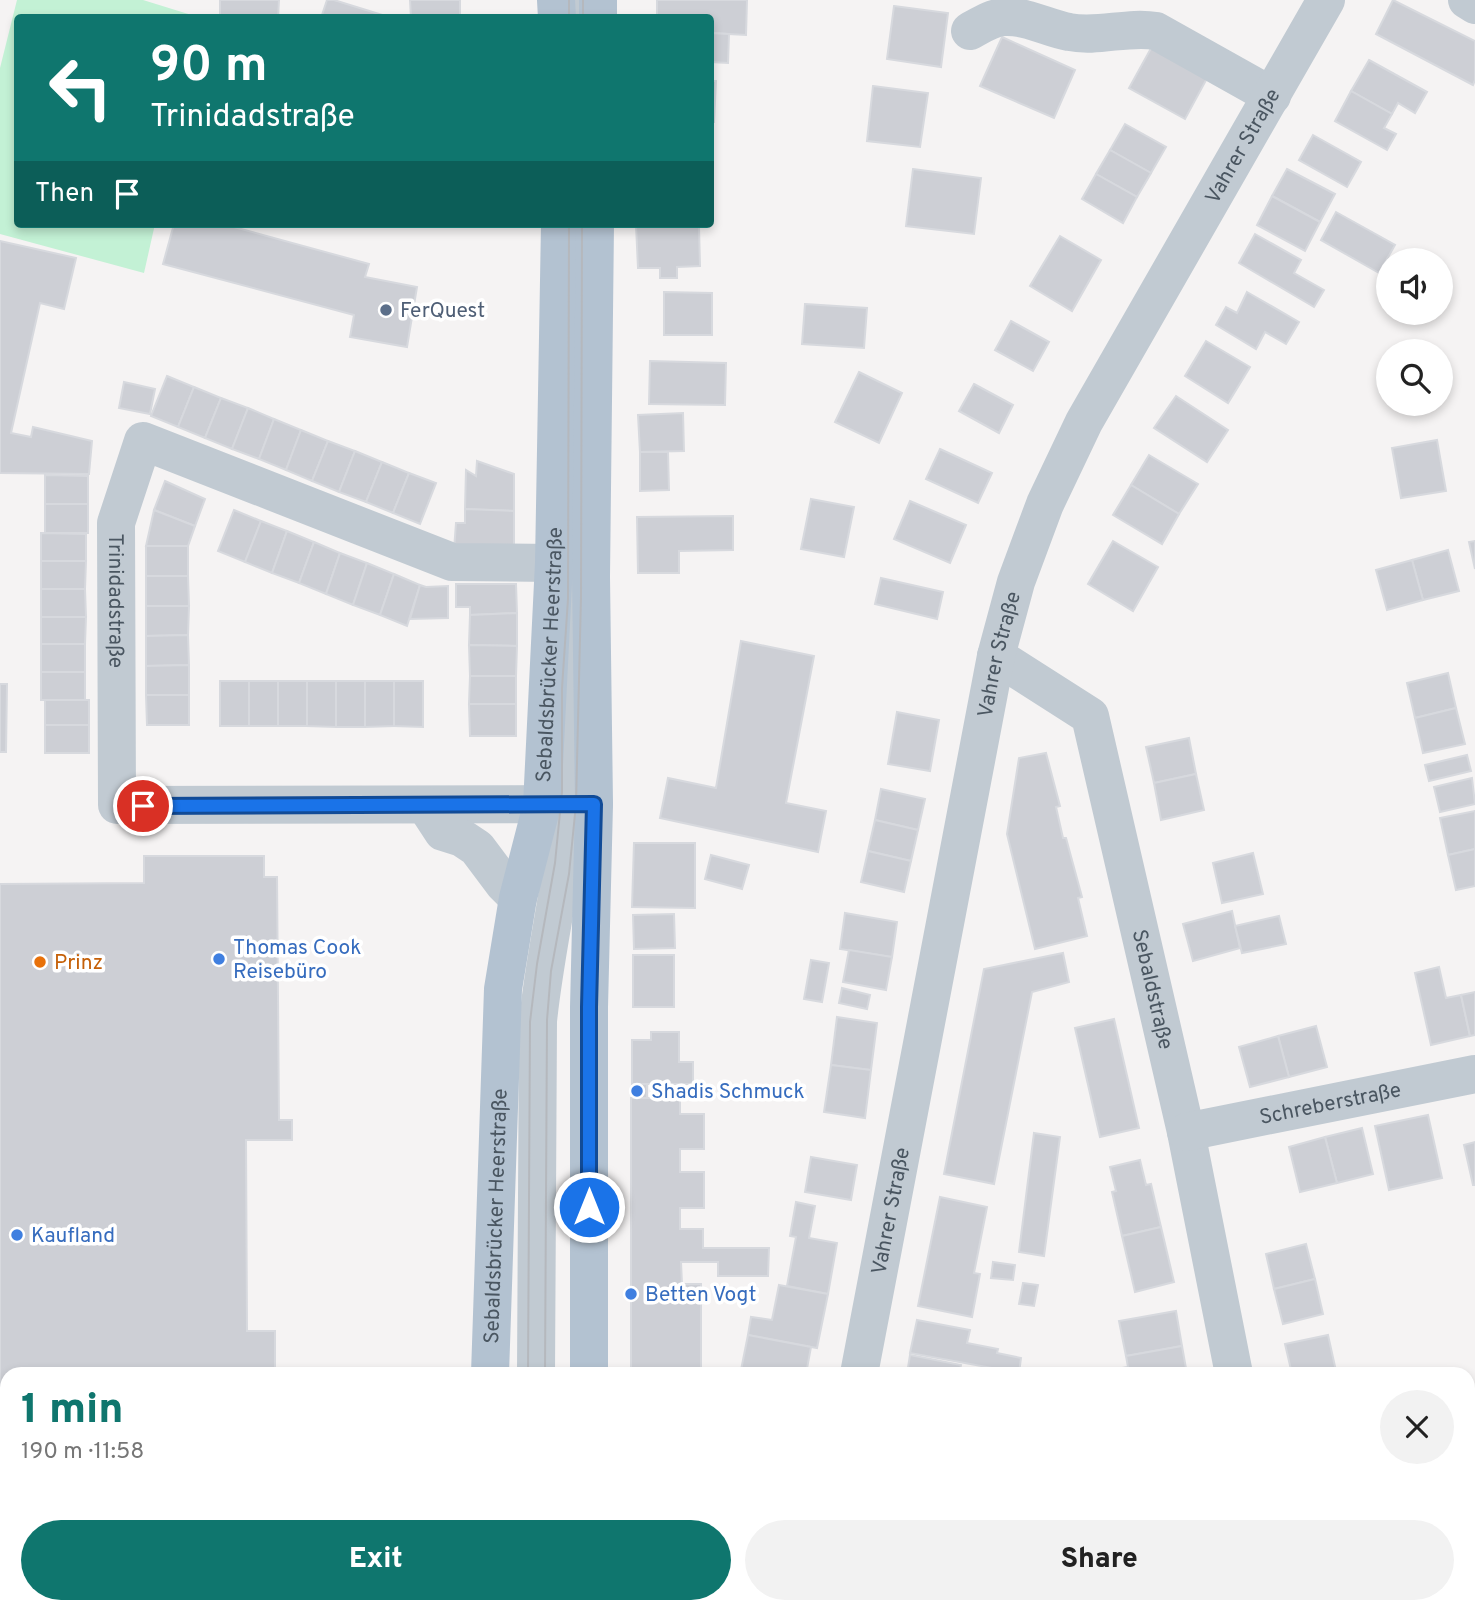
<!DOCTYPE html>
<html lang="en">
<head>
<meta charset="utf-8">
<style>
  :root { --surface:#fff; --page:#f2f2f2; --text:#222; --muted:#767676; --accent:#0f766e }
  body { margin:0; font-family:Overpass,sans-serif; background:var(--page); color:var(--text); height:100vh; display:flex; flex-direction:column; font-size:26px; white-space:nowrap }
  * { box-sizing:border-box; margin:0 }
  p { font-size:23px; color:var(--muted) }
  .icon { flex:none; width:38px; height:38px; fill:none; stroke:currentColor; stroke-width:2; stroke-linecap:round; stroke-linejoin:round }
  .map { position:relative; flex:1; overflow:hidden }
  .details { position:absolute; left:0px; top:1367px; width:1475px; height:247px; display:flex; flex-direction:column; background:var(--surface); border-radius:21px 21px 0 0; box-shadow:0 4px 10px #0003 }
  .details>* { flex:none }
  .hud { position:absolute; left:14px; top:14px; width:700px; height:214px; border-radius:7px; box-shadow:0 4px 10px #0003; background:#0f766e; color:#fff; overflow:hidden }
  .fabs { position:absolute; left:1376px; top:248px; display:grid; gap:14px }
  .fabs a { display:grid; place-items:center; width:77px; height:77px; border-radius:50%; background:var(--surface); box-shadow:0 4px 10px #0003; font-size:35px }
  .pin { position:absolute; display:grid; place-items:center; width:60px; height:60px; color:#fff; margin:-30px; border:4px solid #fff; border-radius:50%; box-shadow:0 2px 7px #0007 }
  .me { position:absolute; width:77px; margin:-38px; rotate:0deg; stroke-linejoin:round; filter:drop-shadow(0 0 5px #0008) }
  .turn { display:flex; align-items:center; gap:24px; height:147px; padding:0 21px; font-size:32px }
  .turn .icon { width:91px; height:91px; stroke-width:2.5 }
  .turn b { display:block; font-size:49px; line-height:60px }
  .then { display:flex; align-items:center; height:66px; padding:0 21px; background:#0003; gap:14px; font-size:26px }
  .round { display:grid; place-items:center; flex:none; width:74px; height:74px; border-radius:37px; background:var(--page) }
  .headline { display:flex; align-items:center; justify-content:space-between; height:119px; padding:0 21px }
  h1 { font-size:42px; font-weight:800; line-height:52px; color:var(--accent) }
  .action { display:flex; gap:14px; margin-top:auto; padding:14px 21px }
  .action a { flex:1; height:80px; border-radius:42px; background:var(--accent); color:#fff; font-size:28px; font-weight:800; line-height:80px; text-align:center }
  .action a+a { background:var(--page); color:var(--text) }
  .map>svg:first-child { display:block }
  .green { fill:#c3f1d5 }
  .building { fill:#cdcfd5; stroke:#d7d9de; stroke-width:2 }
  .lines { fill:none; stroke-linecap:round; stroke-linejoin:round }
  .minor { stroke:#c1cad2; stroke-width:38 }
  .major { stroke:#b3c2d1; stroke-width:38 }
  .tram { stroke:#b5b8bd; stroke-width:2 }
  .route-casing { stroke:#114b97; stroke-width:18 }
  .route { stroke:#1a73e8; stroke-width:12 }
  .service-dot { fill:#5c6f8a; stroke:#fff; stroke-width:2.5 }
  .shop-dot { fill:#3f7fe0; stroke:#fff; stroke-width:2.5 }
  .food-dot { fill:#e8710a; stroke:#fff; stroke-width:2.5 }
  .labels { text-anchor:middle; stroke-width:7; stroke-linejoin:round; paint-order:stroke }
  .street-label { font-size:21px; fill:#4a5661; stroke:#fff }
  .service-label { font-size:21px; fill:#4e5e75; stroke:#fff; text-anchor:start }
  .shop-label { font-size:21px; fill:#366cbe; stroke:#fff; text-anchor:start }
  .food-label { font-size:21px; fill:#c56008; stroke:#fff; text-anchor:start }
</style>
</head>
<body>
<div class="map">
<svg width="1475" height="1613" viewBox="0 0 1475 1613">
  <rect width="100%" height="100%" fill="#f5f3f3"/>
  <!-- green -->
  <path class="green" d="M17,0h126l55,17 -180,1v206h137l-11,49 -144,-39v-166z"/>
  <!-- building -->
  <g class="building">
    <path d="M220,0h59l-1,18 -58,-1z"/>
    <path d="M327,0h7l58,18h-71z"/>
    <path d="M410,0h50v18h-49z"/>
    <path d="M657,0h90l-1,35 -36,-2v-15h-53z"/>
    <path d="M1393,0l82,41v39l-2,5 -97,-51z"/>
    <path d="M894,6l54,7 -7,54 -54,-8z"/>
    <path d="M710,33l19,1 -1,29 -18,-1z"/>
    <path d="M1002,37l73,33 -21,48 -74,-32z"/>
    <path d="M1155,41l56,30 -26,48 -56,-31z"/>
    <path d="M1369,60l58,32 -12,21 -17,-10 -6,11 -41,-23z"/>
    <path d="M710,81h6l-2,41h-4z"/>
    <path d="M873,86l55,7 -8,54 -53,-6z"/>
    <path d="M1351,91l41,23 -8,14 12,6 -9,16 -52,-29z"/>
    <path d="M1125,124l41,23 -15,26 -41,-23z"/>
    <path d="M1313,135l48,27 -14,25 -48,-27z"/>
    <path d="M1110,150l41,23 -14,24 -41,-23z"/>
    <path d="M913,169l68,9 -7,56 -68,-8z"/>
    <path d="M1287,169l48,25 -15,28 -48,-26z"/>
    <path d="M1096,174l41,23 -14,26 -41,-24z"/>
    <path d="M1272,196l48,26 -15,29 -48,-26z"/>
    <path d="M1336,212l59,33 -16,28 -58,-33z"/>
    <path d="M174,224h49l146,40 -4,13 52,10 -10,60 -57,-10 4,-22 -191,-51z"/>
    <path d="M636,225l63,1 1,40 -23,1v11h-17v-10h-22z"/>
    <path d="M1255,234l46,26 -7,13 30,17 -10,17 -75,-44z"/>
    <path d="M1060,236l41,24 -29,51 -42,-25z"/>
    <path d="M0,241l76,17 -12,51 -24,-6 -29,130 20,4 2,-10 59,14 -3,33 -89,-1z"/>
    <path d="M664,292l48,1v42h-48z"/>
    <path d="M1247,292l52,30 -13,22 -21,-12 -9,17 -40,-24 10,-18 11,6z"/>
    <path d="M805,304l62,4 -3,40 -62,-4z"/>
    <path d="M1011,321l38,21 -16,29 -38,-21z"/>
    <path d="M1206,341l44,26 -22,36 -43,-27z"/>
    <path d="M650,361l76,2 -1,42 -76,-1z"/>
    <path d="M859,372l43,21 -23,50 -44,-21z"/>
    <path d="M167,376l27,11 -16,40 -27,-11z"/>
    <path d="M124,382l31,7 -5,25 -31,-6z"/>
    <path d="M974,384l39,21 -14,28 -40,-22z"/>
    <path d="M194,387l27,11 -16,40 -27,-11z"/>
    <path d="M1176,396l52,34 -21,32 -53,-34z"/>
    <path d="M221,398l27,10 -16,41 -27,-11z"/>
    <path d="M248,408l26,11 -15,40 -27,-10z"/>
    <path d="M683,413l1,38 -44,1 -2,-37z"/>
    <path d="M274,419l27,11 -15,40 -27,-11z"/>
    <path d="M301,430l27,11 -16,40 -26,-11z"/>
    <path d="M1437,440l9,51 -45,7 -9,-50z"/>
    <path d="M328,441l27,10 -16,41 -27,-11z"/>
    <path d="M940,449l52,24 -14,30 -52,-24z"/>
    <path d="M355,451l27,11 -16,40 -27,-10z"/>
    <path d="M640,452h28l1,38 -29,1z"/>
    <path d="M1149,455l49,29 -19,30 -48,-29z"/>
    <path d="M477,461l37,13v37l-49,-2 1,-39 10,6z"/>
    <path d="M382,462l27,11 -16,40 -27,-11z"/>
    <path d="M409,473l27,10 -16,41 -27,-11z"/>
    <path d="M45,475l43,1v28h-43z"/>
    <path d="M165,481l40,18 -10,27 -41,-16z"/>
    <path d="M1131,485l48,29 -17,30 -49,-29z"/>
    <path d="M811,499l43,8 -10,50 -43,-8z"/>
    <path d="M910,501l56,24 -16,38 -56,-24z"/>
    <rect x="45" y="504" width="43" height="29"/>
    <path d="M465,509l49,2v39h-60l2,-27h9z"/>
    <path d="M154,510l41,16 -7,20h-42z"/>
    <path d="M234,510l27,11 -16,41 -27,-11z"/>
    <path d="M733,516v34l-54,1v22h-41l-1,-56z"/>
    <path d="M261,521l26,10 -15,42 -27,-11z"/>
    <path d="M287,531l27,11 -15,41 -27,-10z"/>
    <path d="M41,533l45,1v27h-45z"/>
    <path d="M1113,541l45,26 -25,44 -45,-27z"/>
    <path d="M1475,541v28l-6,-27z"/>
    <path d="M314,542l26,11 -14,41 -27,-11z"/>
    <rect x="146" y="546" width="42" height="30"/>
    <path d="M1448,550l11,41 -36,9 -11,-40z"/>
    <path d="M340,553l27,10 -14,42 -27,-11z"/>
    <path d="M1412,560l11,40 -36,10 -11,-40z"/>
    <path d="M41,561h45l-1,28h-44z"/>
    <path d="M367,563l27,11 -14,41 -27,-10z"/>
    <path d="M394,574l26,11 -13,41 -27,-11z"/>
    <path d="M146,576h42l1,30h-43z"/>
    <path d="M881,578l62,14 -6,27 -62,-15z"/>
    <path d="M456,584h60l1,29 -47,2v-8h-14z"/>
    <path d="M420,585l6,2 22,-1v32l-38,1z"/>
    <path d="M41,589h44l1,28h-45z"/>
    <path d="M146,606h43l-1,29 -42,1z"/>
    <path d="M517,613v33l-48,-1 1,-30z"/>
    <path d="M41,617h45l-1,27h-44z"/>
    <path d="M188,635l1,30 -43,1v-30z"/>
    <path d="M741,641l73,15 -28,147 40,8 -8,41 -158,-34 8,-40 48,10z"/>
    <rect x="41" y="644" width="44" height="28"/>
    <path d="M469,645l48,1 -1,30h-46z"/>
    <path d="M189,665v30h-43v-29z"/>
    <rect x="41" y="672" width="44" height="28"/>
    <path d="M1448,673l8,35 -41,10 -8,-35z"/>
    <path d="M470,676h46v28h-47z"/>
    <rect x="220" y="681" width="29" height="45"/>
    <rect x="249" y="681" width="29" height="45"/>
    <rect x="278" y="681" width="29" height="45"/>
    <path d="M307,681h29v46l-29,-1z"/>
    <rect x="336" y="681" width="29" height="46"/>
    <path d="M365,681h29v45l-29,1z"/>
    <path d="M394,681h29v46l-29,-1z"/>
    <path d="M0,684h7l-1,68h-6z"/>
    <path d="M146,695h43v30h-42z"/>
    <rect x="45" y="700" width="44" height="25"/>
    <path d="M469,704h47v32h-46z"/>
    <path d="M1456,708l9,36 -42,9 -8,-35z"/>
    <path d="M897,712l42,8 -9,51 -42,-7z"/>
    <rect x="45" y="725" width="44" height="28"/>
    <path d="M1189,738l7,36 -42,9 -8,-36z"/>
    <path d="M1046,753l14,53 -4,1 7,31h3l16,59 -4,1 9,38 -52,13 -28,-115 12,-76z"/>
    <path d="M1467,755l4,16 -42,10 -4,-16z"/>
    <path d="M1196,774l8,36 -43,10 -7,-37z"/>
    <path d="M1472,778l3,26 -35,8 -6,-25z"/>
    <path d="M881,789l44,10 -7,31 -43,-10z"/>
    <path d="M1475,811v38l-27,6 -8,-37z"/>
    <path d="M875,820l43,10 -7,31 -43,-10z"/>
    <path d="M634,843h61v65l-63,-1z"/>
    <path d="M1475,849v37l-19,4 -8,-35z"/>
    <path d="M868,851l43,10 -7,31 -43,-10z"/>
    <path d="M1253,853l10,41 -41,9 -9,-40z"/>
    <path d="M711,855l38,10 -7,24 -37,-10z"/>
    <path d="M144,856h120v21h13l2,243h13v20h-46l1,191h28v43h-268v85h-7v-575l144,-1z"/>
    <path d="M1232,911l8,37 -47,13 -10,-37z"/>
    <path d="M845,913l52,9 -5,35 -52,-8z"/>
    <path d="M674,914l1,34 -41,1 -1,-34z"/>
    <path d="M1279,916l7,28 -44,9 -7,-27z"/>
    <path d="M849,950l43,7 -6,33 -43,-8z"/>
    <path d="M1063,953l6,29 -37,10 -38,192 -50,-10 40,-205z"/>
    <rect x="633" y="955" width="41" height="52"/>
    <path d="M811,960l18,3 -7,39 -18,-3z"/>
    <path d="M1439,967l7,31 15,-3 9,41 -39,9 -16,-72z"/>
    <path d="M842,988l28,7 -3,14 -28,-6z"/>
    <path d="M1475,992v43l-5,1 -9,-41z"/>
    <path d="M837,1017l40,6 -6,47 -40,-5z"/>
    <path d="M1114,1019l25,109 -39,9 -25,-109z"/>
    <path d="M1316,1026l11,41 -38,10 -11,-41z"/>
    <path d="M651,1032h28v30h14v22h-61v-44h19z"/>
    <path d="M1278,1036l11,41 -39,10 -11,-40z"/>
    <path d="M831,1065l40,5 -6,48 -41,-6z"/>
    <rect x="634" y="1084" width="13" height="14"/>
    <path d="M631,1098h49v16h24v35h-24v23h24v36h-24v21h23v19h66l-1,28h-50v-14h-37l1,22h19v85h-22v5h-48z"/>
    <path d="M1428,1115l14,63 -53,12 -14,-64z"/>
    <path d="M1362,1128l11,46 -36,9 -12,-46z"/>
    <path d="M1034,1133l26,4 -16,119 -25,-4z"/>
    <path d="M1325,1137l12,46 -37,9 -11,-45z"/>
    <path d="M1475,1142v43h-2l-9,-40z"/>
    <path d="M811,1157l46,8 -6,35 -46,-8z"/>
    <path d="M1140,1160l6,25 5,-1 10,43 -39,9 -10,-44 4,-1 -6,-24z"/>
    <path d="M940,1197l47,10 -13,66 6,1 -8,43 -54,-11z"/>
    <path d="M796,1202l19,4 -6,32 28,5 -9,51 -41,-8 9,-49 -6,-1z"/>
    <path d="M1161,1227l13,55 -39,10 -13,-56z"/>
    <path d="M1306,1244l9,35 -41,10 -8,-35z"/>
    <path d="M993,1262l22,3 -2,15 -22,-2z"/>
    <path d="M1315,1279l8,35 -40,10 -9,-35z"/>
    <path d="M1023,1283l15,2 -4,21 -15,-2z"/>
    <path d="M779,1285l49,9 -11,54 -69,-13 3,-18 21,3z"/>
    <path d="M1176,1311l6,35 -56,10 -7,-35z"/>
    <path d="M917,1320l53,10 -3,13 31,6 -1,4 24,5 -2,15 -109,-20z"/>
    <path d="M748,1335l63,12 -5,27h-45l-20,-4z"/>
    <path d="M1328,1335l8,36 -13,3h-31l-7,-30z"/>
    <path d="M1182,1346l5,28h-88l-1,-2 30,-5 -2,-11z"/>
    <path d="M910,1355l51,10 -2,9h-52z"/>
    <path d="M724,1606h38l-2,7h-38z"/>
    <path d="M860,1606h23l31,7h-55z"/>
    <path d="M883,1606h59l30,7 1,-7h29l-1,7h-87z"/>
    <path d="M1122,1606h44l1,7h-50l-1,-5z"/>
    <path d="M1376,1606h46l2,7h-46z"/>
  </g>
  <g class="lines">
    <!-- minor -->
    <g class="minor">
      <path d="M576,0v18"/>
      <path d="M1467,0l8,5"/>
      <path d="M970,31c11,-6 23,-14 35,-14 23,-1 42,11 64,15 29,6 58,-6 87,-1l116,65"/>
      <path id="s1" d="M554,563l-102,-1 -309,-121 -27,82 1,282 477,-1 -35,77"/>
      <path id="s2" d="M996,656l94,60 96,416 48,242"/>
      <path d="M426,806l17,26 19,6 15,10 27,36 14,14"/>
      <path id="s3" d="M1186,1132l289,-58"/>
      <path d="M536,1374l2,-353c6,-60 20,-119 27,-179 9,-82 7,-172 9,-255"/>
      <path id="s4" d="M859,1374l137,-718 20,-74 29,-78 39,-82 242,-422"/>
      <path d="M1284,1606l2,7"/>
      <path d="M534,1613v-7"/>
      <path d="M804,1613l2,-7"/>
    </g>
    <!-- major -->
    <g class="major">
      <path d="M556,0l1,18"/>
      <path d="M598,18v-18"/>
      <path id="s5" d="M490,1374l13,-385 15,-91 24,-93 12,-242 6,-339"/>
      <path d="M589,1374v-367l5,-203 -3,-227 4,-353"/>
      <path d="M0,1547l7,3"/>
      <path d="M0,1585l7,2"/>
      <path d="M78,1606l24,7"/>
      <path d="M268,1606l36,7"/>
      <path d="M384,1613l27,-7"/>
      <path d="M488,1613v-7"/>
      <path d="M572,1613l5,-7"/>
    </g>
    <!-- tram -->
    <g class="tram">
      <path d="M569,0v18"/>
      <path d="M583,18v-18"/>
      <path d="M528,1374l2,-352 7,-58 18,-101 7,-71v-104l6,-89 1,-375"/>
      <path d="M545,1374l2,-354 4,-49 18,-97 7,-70 5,-207 1,-373"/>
      <path d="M527,1613v-7"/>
      <path d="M542,1613v-7"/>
    </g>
  </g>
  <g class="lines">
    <!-- route casing -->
    <g class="route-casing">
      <path id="route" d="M143,806l451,-2 -5,203v200"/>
    </g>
    <!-- route -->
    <use href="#route" class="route"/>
  </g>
  <!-- markers -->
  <circle class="service-dot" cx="386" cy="310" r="7"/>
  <g class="shop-dot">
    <circle cx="219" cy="959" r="7"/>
    <circle cx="637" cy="1091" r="7"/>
    <circle cx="17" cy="1235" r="7"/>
    <circle cx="631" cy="1294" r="7"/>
  </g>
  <circle class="food-dot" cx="40" cy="962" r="7"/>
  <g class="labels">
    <!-- street labels -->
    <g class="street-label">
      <text dy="7" stroke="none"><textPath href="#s4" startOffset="1300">Vahrer Straße</textPath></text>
      <text dy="7" stroke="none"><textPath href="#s1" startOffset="598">Trinidadstraße</textPath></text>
      <text dy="7" stroke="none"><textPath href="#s5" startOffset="724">Sebaldsbrücker Heerstraße</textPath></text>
      <text dy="7" stroke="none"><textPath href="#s4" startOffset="733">Vahrer Straße</textPath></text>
      <text dy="7" stroke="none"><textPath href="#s2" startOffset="392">Sebaldstraße</textPath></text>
      <text dy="7" stroke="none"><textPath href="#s3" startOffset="147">Schreberstraße</textPath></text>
      <text dy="7" stroke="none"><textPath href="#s4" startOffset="166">Vahrer Straße</textPath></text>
      <text dy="7" stroke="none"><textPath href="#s5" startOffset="158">Sebaldsbrücker Heerstraße</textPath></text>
    </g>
    <!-- service labels -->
    <g class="service-label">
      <text x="400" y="317">FerQuest</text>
    </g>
    <!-- shop labels -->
    <g class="shop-label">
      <text x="233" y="954">Thomas Cook<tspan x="233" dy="24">Reisebüro</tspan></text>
      <text x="651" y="1098">Shadis Schmuck</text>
      <text x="31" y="1242">Kaufland</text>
      <text x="645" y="1301">Betten Vogt</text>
    </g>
    <!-- food labels -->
    <g class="food-label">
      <text x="54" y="969">Prinz</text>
    </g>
  </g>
</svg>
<div class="fabs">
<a><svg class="icon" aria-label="sound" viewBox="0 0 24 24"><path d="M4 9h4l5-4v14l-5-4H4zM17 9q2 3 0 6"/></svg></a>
<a><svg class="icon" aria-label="search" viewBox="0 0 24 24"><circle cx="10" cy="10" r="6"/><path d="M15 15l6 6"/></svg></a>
</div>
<div class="pin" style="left:143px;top:806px;background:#d93025"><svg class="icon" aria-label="arrive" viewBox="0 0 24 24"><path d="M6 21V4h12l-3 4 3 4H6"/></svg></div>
<svg class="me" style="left:589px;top:1207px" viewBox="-20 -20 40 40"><circle r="17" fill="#1a73e8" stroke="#fff" stroke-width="3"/><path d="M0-11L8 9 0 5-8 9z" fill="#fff"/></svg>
<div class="hud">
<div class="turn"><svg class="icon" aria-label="left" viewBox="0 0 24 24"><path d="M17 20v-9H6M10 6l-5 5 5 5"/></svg><div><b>90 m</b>Trinidadstraße</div></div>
<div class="then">Then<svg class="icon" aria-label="arrive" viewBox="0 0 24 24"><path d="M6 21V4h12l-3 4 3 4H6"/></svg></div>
</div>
<section class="details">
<div class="headline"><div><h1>1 min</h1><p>190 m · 11:58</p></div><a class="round"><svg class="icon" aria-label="close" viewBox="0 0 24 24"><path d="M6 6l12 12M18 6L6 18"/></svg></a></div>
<div class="action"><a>Exit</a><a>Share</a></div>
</section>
</div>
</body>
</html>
